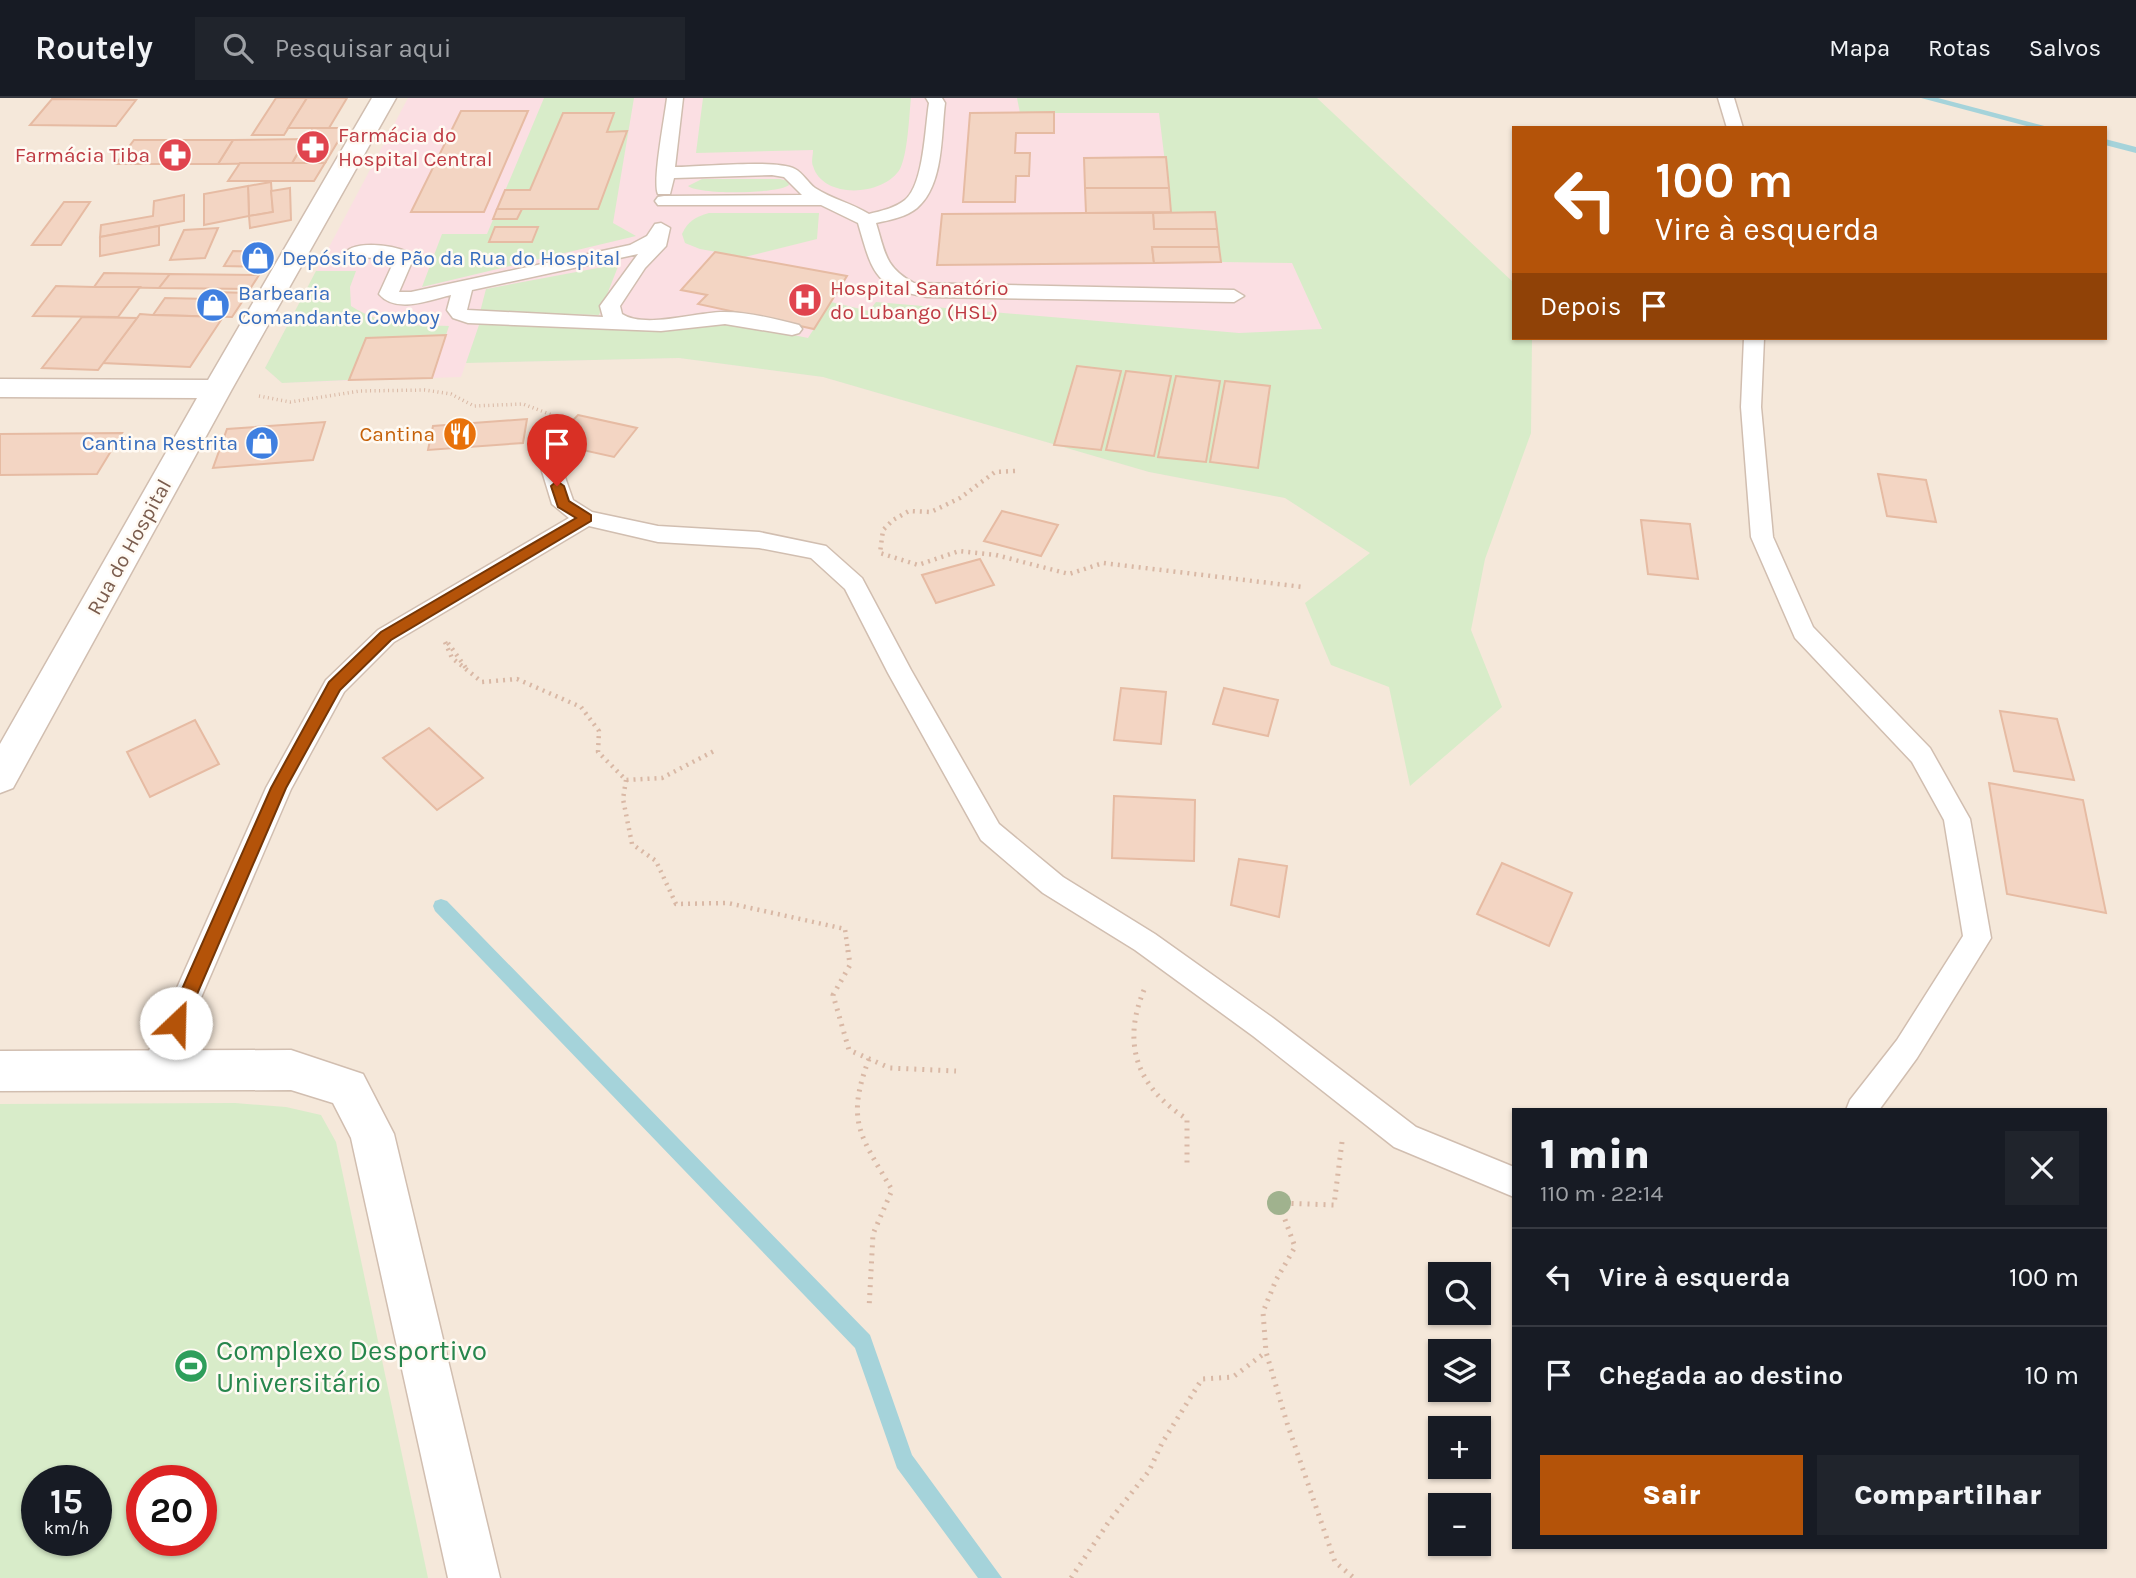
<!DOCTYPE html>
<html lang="pt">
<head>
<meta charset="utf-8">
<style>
  :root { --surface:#171b24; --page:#20242c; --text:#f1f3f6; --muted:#9ea1a6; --line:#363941; --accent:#b45309 }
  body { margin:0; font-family:Karla,sans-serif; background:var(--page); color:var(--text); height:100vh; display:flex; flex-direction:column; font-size:26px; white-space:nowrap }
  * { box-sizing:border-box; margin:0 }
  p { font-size:23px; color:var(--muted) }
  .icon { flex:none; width:38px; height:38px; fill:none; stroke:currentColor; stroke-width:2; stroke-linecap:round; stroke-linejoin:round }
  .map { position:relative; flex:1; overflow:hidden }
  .panel { position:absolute; left:1512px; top:1010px; width:595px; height:441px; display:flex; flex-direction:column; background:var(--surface); border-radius:0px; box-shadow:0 2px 5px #0004 }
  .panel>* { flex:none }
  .hud { position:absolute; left:1512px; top:28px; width:595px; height:214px; border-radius:0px; box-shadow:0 2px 5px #0004; background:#b45309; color:#fff; overflow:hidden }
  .controls { position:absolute; left:1428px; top:1164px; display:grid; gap:14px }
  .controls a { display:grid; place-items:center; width:63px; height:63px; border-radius:0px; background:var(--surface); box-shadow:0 2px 5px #0004; font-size:35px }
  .speed { position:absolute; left:21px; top:1367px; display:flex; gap:14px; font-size:35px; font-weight:700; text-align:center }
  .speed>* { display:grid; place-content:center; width:91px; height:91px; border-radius:50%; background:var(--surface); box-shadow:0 2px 5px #0004; line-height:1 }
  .speed small { font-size:18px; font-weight:400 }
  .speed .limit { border:10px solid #d22; background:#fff; color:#111 }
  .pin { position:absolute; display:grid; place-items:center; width:60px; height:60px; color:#fff; margin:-72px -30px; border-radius:50% 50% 50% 0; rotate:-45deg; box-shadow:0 0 7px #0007 }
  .pin .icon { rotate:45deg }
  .me { position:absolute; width:77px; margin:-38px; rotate:24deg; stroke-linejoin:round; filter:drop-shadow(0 0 5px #0008) }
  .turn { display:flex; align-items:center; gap:24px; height:147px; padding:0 28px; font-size:32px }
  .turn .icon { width:91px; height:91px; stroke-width:2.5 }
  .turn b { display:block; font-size:49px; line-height:60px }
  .then { display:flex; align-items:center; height:66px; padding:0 28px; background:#0003; gap:14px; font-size:26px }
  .round { display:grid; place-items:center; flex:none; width:74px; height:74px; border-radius:0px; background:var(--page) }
  .headline { display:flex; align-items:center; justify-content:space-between; height:119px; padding:0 28px }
  h1 { font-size:42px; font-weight:800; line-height:52px }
  .action { display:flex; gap:14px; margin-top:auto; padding:14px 28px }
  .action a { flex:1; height:80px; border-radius:0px; background:var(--accent); color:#fff; font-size:28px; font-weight:800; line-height:80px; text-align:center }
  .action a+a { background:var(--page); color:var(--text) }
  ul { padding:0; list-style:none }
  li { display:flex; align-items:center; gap:21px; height:98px; padding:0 28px; border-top:2px solid var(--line) }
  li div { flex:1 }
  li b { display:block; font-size:26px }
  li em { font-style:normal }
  header { display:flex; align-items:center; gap:42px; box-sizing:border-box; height:98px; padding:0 35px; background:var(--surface); border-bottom:2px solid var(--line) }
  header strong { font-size:33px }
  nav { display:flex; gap:38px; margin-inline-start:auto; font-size:24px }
  .search { width:490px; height:63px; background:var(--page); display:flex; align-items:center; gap:18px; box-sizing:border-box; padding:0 24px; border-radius:0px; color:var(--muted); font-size:26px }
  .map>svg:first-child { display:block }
  .residential { fill:#f5e8da; fill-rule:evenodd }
  .medical { fill:#fbdfe3 }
  .green { fill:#d8ecc9; fill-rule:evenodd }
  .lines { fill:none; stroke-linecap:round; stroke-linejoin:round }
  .stream { fill:#a5d3da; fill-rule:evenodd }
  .building { fill:#f3d5c3; stroke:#e6bba3; stroke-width:2 }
  .service-casing { stroke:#d1beb0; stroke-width:3 }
  .minor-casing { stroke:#d1beb0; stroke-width:3 }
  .path-far2 { stroke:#d9b8a5; stroke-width:3.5; stroke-dasharray:1 3.5; stroke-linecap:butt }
  .path-far1 { stroke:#d9b8a5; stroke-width:4.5; stroke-dasharray:2 5; stroke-linecap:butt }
  .path { stroke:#d9b8a5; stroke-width:5; stroke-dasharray:2 6; stroke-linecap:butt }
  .service { fill:#fff; fill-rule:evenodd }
  .minor { fill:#fff; fill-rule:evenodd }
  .tree { fill:#a0b28e }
  .route { fill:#b45309; stroke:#753606; stroke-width:2 }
  .labels { text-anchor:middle; stroke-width:5; stroke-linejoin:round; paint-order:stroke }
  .far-health-label { font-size:21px; fill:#be3a42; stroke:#fffaf3; text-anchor:start }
  .far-shop-label { font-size:21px; fill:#366cbe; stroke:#fffaf3; text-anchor:start }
  .far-food-label { font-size:21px; fill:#c56008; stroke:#fffaf3; text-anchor:end }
  .far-street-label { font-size:21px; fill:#7a5c4d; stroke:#fffaf3 }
  .near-leisure-label { font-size:28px; fill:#27864d; stroke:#fffaf3; text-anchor:start }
</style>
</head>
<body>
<header>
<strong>Routely</strong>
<div class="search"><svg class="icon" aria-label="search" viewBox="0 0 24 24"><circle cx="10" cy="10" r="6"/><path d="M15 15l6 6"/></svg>Pesquisar aqui</div>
<nav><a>Mapa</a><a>Rotas</a><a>Salvos</a></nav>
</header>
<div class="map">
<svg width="2136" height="1480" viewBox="0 0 2136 1480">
  <rect width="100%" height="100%" fill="#fdf6ec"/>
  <!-- residential -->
  <path class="residential" d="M0,0h2136v1480h-2136zM1514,30h591v210h-591zM1514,1012h591v437h-591zM1440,1176h39v38h-39zM1440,1253h39v39h-39zM1440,1330h39v38h-39zM37,1382h59v60h-59zM142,1382h59v60h-59zM1440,1407h39v39h-39z"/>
  <!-- medical -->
  <path class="medical" d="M408,0h815l100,231 48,224 -86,-55 -136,-26 -326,-95 -144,-19 -213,5 -5,14 -179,6 -17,-15z"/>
  <!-- green -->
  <g class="green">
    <path d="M544,0h90l-21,125 23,13 -214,51 20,-53h45z"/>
    <path d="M703,0h208c-2,18 -3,55 -11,71 -16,27 -77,31 -87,-3 -2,-4 0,-11 0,-16l-117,3z"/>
    <path d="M1017,0h300l197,185v55h18l-1,95 -46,126 -14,71 31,77 -92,79 -21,-99 -58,-22 -26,-62 65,-50 -85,-55 -136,-26 -326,-95 -144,-19 -213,5 14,-41 183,9 67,-9 78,16 23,-36 38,9 7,-9 363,31 83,-4 -30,-66 -71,-1 -6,-50h-44l-12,-99h-139z"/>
    <path d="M702,81h78l8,2 1,4c-11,9 -90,10 -101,1z"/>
    <path d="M709,115h110l-2,26 -72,18 -45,-8 -15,-6 -3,-9c6,-13 13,-17 27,-21z"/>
    <path d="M619,166l-20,51 -119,-3 6,-23z"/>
    <path d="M316,173h40l-6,16 1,19c33,21 60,19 98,20l-3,9 -80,3 -17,42 -67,3 -17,-15z"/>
    <path d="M235,1005l51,4 35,8 15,27 92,436h-428v-474zM96,1382v60h-59v-60zM201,1382v60h-59v-60z"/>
  </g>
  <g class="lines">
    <!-- stream -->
    <g class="stream">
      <path d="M1921,0h17l114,30h-18z"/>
      <path d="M2105,41l31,8v6l-31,-8z"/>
      <path d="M441,801l6,2 423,434 42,120 90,123h-24l-81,-110 -42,-120 -420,-437 -2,-5 2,-5z"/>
    </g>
  </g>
  <!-- building -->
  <g class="building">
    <path d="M276,0h31l-23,37h-32z"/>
    <path d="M307,0h40l-18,30h-41z"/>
    <path d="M52,1l84,1 -20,26 -86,-1z"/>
    <path d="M461,13h67l-44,101h-73z"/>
    <path d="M1054,14v21h-38l-1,20h15l-1,23h-13l-1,26h-52l7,-89z"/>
    <path d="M563,15h51l-7,19 20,-1 -29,78h-101l8,-19h25z"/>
    <path d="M313,30h33l-21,35h-33z"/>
    <path d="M306,41l-14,24 -74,1 15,-24z"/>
    <path d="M134,42h99l-15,24h-102z"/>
    <path d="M1166,59l3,31h-84l-1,-30z"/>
    <path d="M240,65h85l-11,18h-86z"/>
    <path d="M271,84l2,30 -24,4 -1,-30z"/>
    <path d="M248,88l1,30 -45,9v-31z"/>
    <path d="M290,90l1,32 -41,8 -1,-12 24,-4 -2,-21z"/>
    <path d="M1085,90h84l2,24 -85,1z"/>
    <path d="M184,97v26l-84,16 1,-12 52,-9 1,-15z"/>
    <path d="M64,104h26l-29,43h-29z"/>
    <path d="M497,111h25l-5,10h-24z"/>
    <path d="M1215,114l2,17h-63l-1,-16z"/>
    <path d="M1086,115h67l1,16h63l2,18h-67l2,16 -217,2 5,-51z"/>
    <path d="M159,128v19l-59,11v-19z"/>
    <path d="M495,129h43l-6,15h-43z"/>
    <path d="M218,130l-13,30 -35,2 14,-30z"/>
    <path d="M1152,149h67l2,15 -67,1z"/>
    <path d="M233,153l39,1 -9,15 -39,-1z"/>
    <path d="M715,154l132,24 -33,53 -116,-25 9,-9 -26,-5z"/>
    <path d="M104,175l66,1 -11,14 -65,-1z"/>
    <path d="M170,176l89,1 -9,14 -91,-1z"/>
    <path d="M56,188l38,1h46l-22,30 -85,-1z"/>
    <path d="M213,194l35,1 -16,24 -79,-2 12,-17 44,1z"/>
    <path d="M140,216l13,1 70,2 -33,50 -87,-4z"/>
    <path d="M82,219l55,1 -39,52 -56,-2z"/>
    <path d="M446,237l-14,43 -83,2 17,-42z"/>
    <path d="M1077,268l44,5 -20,79 -47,-5z"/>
    <path d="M1126,273l45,5 -17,80 -48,-6z"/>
    <path d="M1176,278l44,5 -14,81 -48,-5z"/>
    <path d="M1225,283l45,5 -12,82 -48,-6z"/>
    <path d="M578,317l59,13 -23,29 -63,-14z"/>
    <path d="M527,321l-4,24 -95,7 5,-24z"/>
    <path d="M325,324l-12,38 -100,8 14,-39z"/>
    <path d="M122,335l-25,41 -97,1v-41z"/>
    <path d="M1878,376l48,6 10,42 -49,-6z"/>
    <path d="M1002,413l56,14 -17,31 -57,-15z"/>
    <path d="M1641,422l49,4 8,55 -50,-5z"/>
    <path d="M980,461l14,26 -58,18 -14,-28z"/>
    <path d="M1121,590l45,4 -5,52 -47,-4z"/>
    <path d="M1224,590l54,12 -10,36 -55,-12z"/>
    <path d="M2000,613l57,8 17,61 -60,-9z"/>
    <path d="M195,622l24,44 -69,33 -23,-45z"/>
    <path d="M429,630l54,50 -46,32 -54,-52z"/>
    <path d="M1989,685l94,17 23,113 -99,-19z"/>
    <path d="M1114,698l81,4 -1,61 -82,-3z"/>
    <path d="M1239,761l48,7 -8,51 -48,-12z"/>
    <path d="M1502,765l70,30 -23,53 -72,-32z"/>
  </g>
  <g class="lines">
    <!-- service casing -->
    <g class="service-casing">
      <g id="service">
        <path d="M667,0h16l-8,69c26,0 100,-8 120,2 8,4 13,14 20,19 17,11 36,15 54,26 12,-3 26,-6 36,-14 19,-16 20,-73 24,-97l-3,-5h16l3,5c-4,31 -1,82 -28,105 -11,9 -27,12 -41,15 9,29 9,45 38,60l320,7 10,6 -10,6 -307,-5c-54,-9 -55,-27 -69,-74l-37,-18h-163l-3,-4 3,-4 6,-1 138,-1 -18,-18 -12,-2 -98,3 -4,16h-12c-6,-12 7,-78 9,-96z"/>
        <path d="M1718,0h16l9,30h-16z"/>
        <path d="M661,125l9,5 -4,18 -21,22 -25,38 2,8c23,15 74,-2 102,-2 23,0 52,7 75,13l3,4 -3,4 -7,2 -67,-11 -64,7 -193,-8 -15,-5 -6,-8 4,-15c-21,5 -55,19 -72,-1l16,-35 -39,-2 -9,-6c11,-11 57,-6 67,6l-15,35h12l219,-47 17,-9 8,-12zM638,156l-38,52 3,11 -136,-7 5,-20z"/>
        <path d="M1744,240h20l-3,69 12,130 40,90 117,121 36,64 4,7 21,119 -74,120 -38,52h-33l4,-10 47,-60 66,-104 -19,-116 -32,-58 -117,-124 -44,-101 -10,-130z"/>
        <path d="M552,363l8,2 13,37 19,12 66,14 101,6 67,14 36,32 49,92 88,154 64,53 92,57 118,84 143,109 98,40v30l-120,-50 -141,-111 -118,-86 -92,-57 -62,-53 -93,-167 -43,-84 -34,-31 -52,-10 -101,-6 -69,-16 -195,116 -50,50 -53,97 -126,292 -10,3 -10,-3 -5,-10 126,-283 60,-108 52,-50 191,-112 -17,-14 -11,-36 3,-5z"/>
      </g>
    </g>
    <!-- minor casing -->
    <g class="minor-casing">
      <g id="minor">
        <path d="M372,0h24l-164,291 -219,399 -13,5v-49l197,-346 -197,-1v-18l208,1z"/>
        <path d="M291,952l72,24 31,60 106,444h-52l-97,-440 -18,-35 -42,-13 -291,1v-40z"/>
      </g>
    </g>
    <!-- path-far2 -->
    <path class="path-far2" d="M259,298l31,6 70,-11 65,-1 26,4 23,12 49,-2 29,11 -1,21"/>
    <!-- path-far1 -->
    <g class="path-far1">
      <path d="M1015,373l-20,1 -35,26 -29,14 -22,-1 -16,9 -10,10 -3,23 38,12 41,-14 37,4 73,19 34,-11 200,24"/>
      <path d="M445,544l7,16 30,24 35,-3 64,28 18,24 -1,21 28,28 36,-2 52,-27"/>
      <path d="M448,545l18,25"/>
      <path d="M626,682l-3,19 9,45 24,17 20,43 52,-1 117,26 3,23"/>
    </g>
    <!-- path -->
    <g class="path">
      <path d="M848,852l2,15 -17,30 16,55 41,18 66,3"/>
      <path d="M1144,892c-23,55 -6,98 43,129v47"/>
      <path d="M869,961c-24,63 -8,77 23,131l-19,44 -4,75"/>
      <path d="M1342,1044l-8,63 -55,-2 16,44 -19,33 -13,32 3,40 21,71 48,139 19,16"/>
      <path d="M1071,1480l39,-58 39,-49 13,-28 40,-64 31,-2 33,-25"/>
    </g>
    <!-- service -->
    <use href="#service" class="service"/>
    <!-- minor -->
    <use href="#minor" class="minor"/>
  </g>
  <!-- trees -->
  <circle class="tree" cx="1279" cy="1105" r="12"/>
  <!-- route -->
  <path class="route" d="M557,383l7,5 5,15 22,14v6l-200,119 -51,50 -54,98 -104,241 -6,2 -6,-2 -3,-6 104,-235 58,-106 52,-50 195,-114 -18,-11 -7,-21z"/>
  <!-- icons -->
  <defs>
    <g id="pharmacy-disc" transform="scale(1.75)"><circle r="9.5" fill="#e0444e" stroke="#fffaf3"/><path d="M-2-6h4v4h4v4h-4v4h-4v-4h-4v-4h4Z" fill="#fff"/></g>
    <g id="shop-disc" transform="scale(1.75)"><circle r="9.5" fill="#3f7fe0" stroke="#fffaf3"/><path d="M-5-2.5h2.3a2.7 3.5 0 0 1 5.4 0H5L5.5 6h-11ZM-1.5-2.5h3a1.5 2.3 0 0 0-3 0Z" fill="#fff"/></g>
    <g id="hospital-disc" transform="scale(1.75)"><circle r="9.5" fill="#e0444e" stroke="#fffaf3"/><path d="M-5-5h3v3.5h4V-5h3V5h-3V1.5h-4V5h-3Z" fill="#fff"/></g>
    <g id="restaurant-disc" transform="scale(1.75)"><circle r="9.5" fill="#e8710a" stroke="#fffaf3"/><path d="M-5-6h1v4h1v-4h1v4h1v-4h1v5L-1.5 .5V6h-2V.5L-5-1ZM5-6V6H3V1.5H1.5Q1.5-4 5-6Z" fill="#fff"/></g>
    <g id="stadium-disc" transform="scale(1.75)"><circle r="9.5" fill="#2e9e5b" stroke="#fffaf3"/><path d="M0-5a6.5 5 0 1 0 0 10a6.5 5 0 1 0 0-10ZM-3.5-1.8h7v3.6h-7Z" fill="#fff"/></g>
  </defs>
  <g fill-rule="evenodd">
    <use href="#pharmacy-disc" x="313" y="49"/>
    <use href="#pharmacy-disc" x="175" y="57"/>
    <use href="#shop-disc" x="258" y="160"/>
    <use href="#hospital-disc" x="805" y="202"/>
    <use href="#shop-disc" x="213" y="207"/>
    <use href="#restaurant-disc" x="460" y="336"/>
    <use href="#shop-disc" x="262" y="345"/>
    <use href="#stadium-disc" x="191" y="1268"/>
  </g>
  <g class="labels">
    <!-- far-health labels -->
    <g class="far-health-label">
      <text x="338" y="44">Farmácia do<tspan x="338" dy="24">Hospital Central</tspan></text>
      <text x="150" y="64" text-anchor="end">Farmácia Tiba</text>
      <text x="830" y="197">Hospital Sanatório<tspan x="830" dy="24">do Lubango (HSL)</tspan></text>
    </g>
    <!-- far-shop labels -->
    <g class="far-shop-label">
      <text x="282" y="167">Depósito de Pão da Rua do Hospital</text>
      <text x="238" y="202">Barbearia<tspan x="238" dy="24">Comandante Cowboy</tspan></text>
      <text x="238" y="352" text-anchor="end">Cantina Restrita</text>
    </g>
    <!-- far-food labels -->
    <g class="far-food-label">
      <text x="435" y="343">Cantina</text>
    </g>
    <!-- far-street labels -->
    <g class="far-street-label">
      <text transform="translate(129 449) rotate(-61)" y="7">Rua do Hospital</text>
    </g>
    <!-- near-leisure labels -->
    <g class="near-leisure-label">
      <text x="216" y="1262">Complexo Desportivo<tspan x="216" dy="32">Universitário</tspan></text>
    </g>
  </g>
</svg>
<div class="controls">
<a><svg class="icon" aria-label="search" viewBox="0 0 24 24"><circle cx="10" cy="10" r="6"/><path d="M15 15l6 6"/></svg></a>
<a><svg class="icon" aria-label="layers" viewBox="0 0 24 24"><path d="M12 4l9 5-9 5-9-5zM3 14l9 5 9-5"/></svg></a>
<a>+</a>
<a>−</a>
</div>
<div class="speed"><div>15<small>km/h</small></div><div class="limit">20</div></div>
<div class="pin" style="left:557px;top:388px;background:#d93025"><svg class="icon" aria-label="arrive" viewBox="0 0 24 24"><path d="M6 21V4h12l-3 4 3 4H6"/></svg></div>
<svg class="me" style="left:176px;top:925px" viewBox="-20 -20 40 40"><circle r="19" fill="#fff"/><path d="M0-13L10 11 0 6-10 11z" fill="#b45309"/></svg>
<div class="hud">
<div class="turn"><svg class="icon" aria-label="left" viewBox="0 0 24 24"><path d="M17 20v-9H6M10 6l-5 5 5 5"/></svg><div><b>100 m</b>Vire à esquerda</div></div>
<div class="then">Depois<svg class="icon" aria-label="arrive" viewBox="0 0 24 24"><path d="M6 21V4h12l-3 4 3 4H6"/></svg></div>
</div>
<section class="panel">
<div class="headline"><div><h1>1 min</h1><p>110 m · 22:14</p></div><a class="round"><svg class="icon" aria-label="close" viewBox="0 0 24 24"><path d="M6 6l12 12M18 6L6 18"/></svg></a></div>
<ul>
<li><svg class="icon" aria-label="left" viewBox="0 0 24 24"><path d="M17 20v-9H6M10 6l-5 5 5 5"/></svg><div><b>Vire à esquerda</b></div><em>100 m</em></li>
<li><svg class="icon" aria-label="arrive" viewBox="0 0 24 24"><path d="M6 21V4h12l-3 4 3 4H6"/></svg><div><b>Chegada ao destino</b></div><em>10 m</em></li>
</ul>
<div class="action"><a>Sair</a><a>Compartilhar</a></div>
</section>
</div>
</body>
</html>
